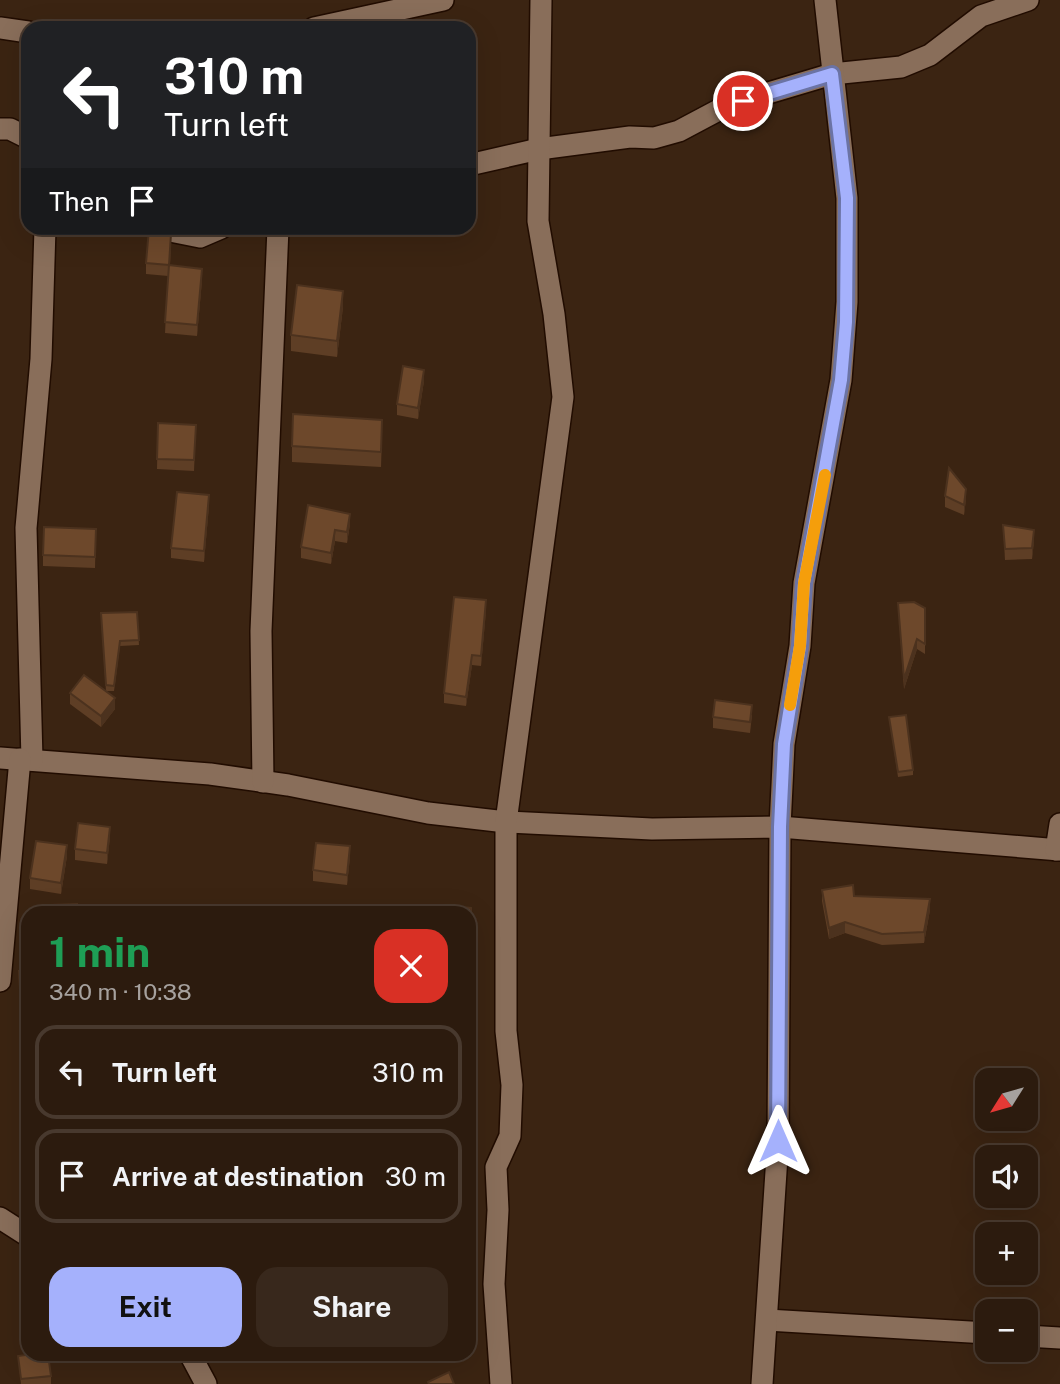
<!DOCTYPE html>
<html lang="en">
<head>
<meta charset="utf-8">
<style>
  :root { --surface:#2c1b0e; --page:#38281c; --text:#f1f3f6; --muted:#a6a19e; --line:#48392e; --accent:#a5b1fc }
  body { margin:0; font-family:"Public Sans",sans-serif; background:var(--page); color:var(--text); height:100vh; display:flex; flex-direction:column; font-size:26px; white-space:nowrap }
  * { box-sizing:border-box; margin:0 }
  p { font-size:23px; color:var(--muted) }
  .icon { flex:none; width:38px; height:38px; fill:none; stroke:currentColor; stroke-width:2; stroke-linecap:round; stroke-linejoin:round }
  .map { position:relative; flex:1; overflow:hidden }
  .drawer { position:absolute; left:21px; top:906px; width:455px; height:455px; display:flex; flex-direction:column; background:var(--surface); border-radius:21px; box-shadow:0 7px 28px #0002,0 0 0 2px var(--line) }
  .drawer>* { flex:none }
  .guide { position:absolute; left:21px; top:21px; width:455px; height:214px; border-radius:21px; box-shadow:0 7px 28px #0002,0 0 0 2px var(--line); background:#202124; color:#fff; overflow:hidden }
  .needle { width:46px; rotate:233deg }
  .tools { position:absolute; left:975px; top:1068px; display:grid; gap:14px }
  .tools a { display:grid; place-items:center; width:63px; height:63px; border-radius:14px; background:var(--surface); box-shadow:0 7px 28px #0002,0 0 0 2px var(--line); font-size:35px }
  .pin { position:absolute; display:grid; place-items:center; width:60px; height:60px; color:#fff; margin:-30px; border:4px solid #fff; border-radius:50%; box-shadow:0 2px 7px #0007 }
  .me { position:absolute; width:77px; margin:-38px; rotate:0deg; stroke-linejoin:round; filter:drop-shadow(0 0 5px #0008) }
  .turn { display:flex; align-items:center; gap:24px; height:147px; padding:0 28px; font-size:32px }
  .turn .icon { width:91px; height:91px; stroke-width:2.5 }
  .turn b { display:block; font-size:49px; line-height:60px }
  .then { display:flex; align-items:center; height:66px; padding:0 28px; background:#0003; gap:14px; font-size:26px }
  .round { display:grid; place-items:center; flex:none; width:74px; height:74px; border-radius:21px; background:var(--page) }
  .headline { display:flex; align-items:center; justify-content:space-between; height:119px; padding:0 28px }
  h1 { font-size:42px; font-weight:700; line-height:52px; color:#1e9e55 }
  .button { display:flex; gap:14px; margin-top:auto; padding:14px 28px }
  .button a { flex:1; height:80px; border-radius:21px; background:var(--accent); color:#111; font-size:28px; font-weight:700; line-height:80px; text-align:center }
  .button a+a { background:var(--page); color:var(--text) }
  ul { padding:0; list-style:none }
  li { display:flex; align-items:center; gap:21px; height:94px; margin:0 14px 10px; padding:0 14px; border:4px solid var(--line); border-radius:21px }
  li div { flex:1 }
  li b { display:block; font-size:26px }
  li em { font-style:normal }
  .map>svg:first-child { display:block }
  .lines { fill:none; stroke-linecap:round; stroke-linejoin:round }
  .minor-casing { stroke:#210c00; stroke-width:24 }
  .minor { stroke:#896e5a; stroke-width:21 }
  .wall { fill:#5e3e25 }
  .shaded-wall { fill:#4c321e }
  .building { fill:#6d482b; stroke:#4c321e; stroke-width:2 }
  .route-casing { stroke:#6b73a4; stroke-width:18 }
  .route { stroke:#a5b1fc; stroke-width:12 }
  .slow { stroke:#f59e0b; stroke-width:12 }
</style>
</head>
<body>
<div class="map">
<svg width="1060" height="1384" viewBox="0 0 1060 1384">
  <rect width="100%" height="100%" fill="#3b2412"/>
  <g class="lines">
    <!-- minor casing -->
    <g class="minor-casing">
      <g id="minor">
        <path d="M0,28l28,4"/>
        <path d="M314,28l129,-28"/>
        <path d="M0,129h10l18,9"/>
        <path d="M469,165l70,-16 91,-12 24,1 25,-7 49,-26 104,-31 69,-7 29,-12 51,-39 47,-16"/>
        <path d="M155,228l45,9 21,-9"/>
        <path d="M0,758l210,16 78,11 140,28 78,9 146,7 128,-2 280,23"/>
        <path d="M32,760l-6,-232 15,-169 4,-131"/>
        <path d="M263,782l-2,-151 17,-403"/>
        <path d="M1056,850l4,-26"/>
        <path d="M0,981l20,-222"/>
        <path d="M0,1218l28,18"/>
        <path d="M767,1320l220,13"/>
        <path d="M1026,1336l34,2"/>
        <path d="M190,1354l16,30"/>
        <path d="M501,1384l-7,-100 4,-74 -2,-43 14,-31 2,-51 -6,-54v-209l57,-425 -9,-83 -16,-93 3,-221"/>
        <path d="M762,1384l16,-243 2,-314 4,-83 16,-98 4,-63 37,-203 6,-78v-104l-22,-198"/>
      </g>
    </g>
    <!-- minor -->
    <use href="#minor" class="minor"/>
  </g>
  <!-- wall -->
  <g class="wall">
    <path d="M171,245l-1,20 32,15 -5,56 -32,-3 3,-57 -22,-2v-11z"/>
    <path d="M343,307l-6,50 -46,-6v-16z"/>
    <path d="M424,381l-6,38 -21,-4v-11z"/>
    <path d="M158,423l38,2 -2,46 -37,-2z"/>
    <path d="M382,436l-1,31 -89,-5v-16z"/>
    <path d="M945,496l21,3 -2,16 -19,-8z"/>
    <path d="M209,505l-5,57 -33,-4v-10z"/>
    <path d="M308,505l42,19 -3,19 -12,-2 -4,23 -30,-6v-11z"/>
    <path d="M1003,525l31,16 -2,18 -27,1z"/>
    <path d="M96,529l-1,39 -52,-2v-11z"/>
    <path d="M898,603l27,5v46l-8,-5 -13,40z"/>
    <path d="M486,610l-5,56 -9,-1 -6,41 -22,-3v-10z"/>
    <path d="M137,612l2,33 -19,1 -6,45h-8l-5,-72z"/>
    <path d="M70,693l45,16 -14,18 -31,-23z"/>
    <path d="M752,715l-2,18 -37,-5v-11z"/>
    <path d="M889,717l24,53v5l-15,2z"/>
    <path d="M110,837l-3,27 -32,-4v-11z"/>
    <path d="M67,856l-6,38 -31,-5v-11z"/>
    <path d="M350,857l-3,28 -34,-4v-11z"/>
    <path d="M822,890l108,20 -6,33 -42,2 -37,-12 -16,6 -7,-38z"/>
    <path d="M471,908l1,95h-3v-89z"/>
    <path d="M19,971h9v29l-8,1z"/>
    <path d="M18,1356l33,20v8h-30z"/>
  </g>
  <!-- shaded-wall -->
  <g class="shaded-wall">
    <path d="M202,269v11l-5,56v-11z"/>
    <path d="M343,291v16l-6,50v-16z"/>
    <path d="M424,370v11l-6,38v-11z"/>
    <path d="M966,489v10l-2,16v-10z"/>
    <path d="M209,495v10l-5,57v-11z"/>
    <path d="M350,514v10l-3,19v-11z"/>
    <path d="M335,530v11l-4,23v-11z"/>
    <path d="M1034,530v11l-2,18v-11z"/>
    <path d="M486,600v10l-5,56v-10z"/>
    <path d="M917,639v10l-13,40v-10z"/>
    <path d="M472,655v10l-6,41v-9z"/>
    <path d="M115,698v11l-14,18v-11z"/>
    <path d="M110,827v10l-3,27v-11z"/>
    <path d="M67,845v11l-6,38v-11z"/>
    <path d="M350,846v11l-3,28v-10z"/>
    <path d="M930,899v11l-6,33v-11z"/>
    <path d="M845,922v11l-16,6v-11z"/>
  </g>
  <!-- building -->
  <g class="building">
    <path d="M149,228l22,6 -2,31 -23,-2z"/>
    <path d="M169,265l33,4 -5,56 -32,-3z"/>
    <path d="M297,285l46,6 -6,50 -46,-6z"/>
    <path d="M403,366l21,4 -6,38 -21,-4z"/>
    <path d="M293,414l89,6 -1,32 -89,-6z"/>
    <path d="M158,423l38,2 -2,35 -37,-1z"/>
    <path d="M949,468l17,21 -2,16 -19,-9z"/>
    <path d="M177,492l32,3 -5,56 -33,-3z"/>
    <path d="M308,505l42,9 -3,18 -12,-2 -4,23 -30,-6z"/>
    <path d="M1003,525l31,5 -2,18 -27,1z"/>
    <path d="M44,527l52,2 -1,28 -52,-2z"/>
    <path d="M454,597l32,3 -5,56 -9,-1 -6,42 -22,-4z"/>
    <path d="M914,602l11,6v36l-8,-5 -13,40 -6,-76z"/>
    <path d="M137,612l2,28 -19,1 -6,45 -8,-1 -5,-72z"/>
    <path d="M84,675l31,23 -14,18 -31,-23z"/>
    <path d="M715,700l37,5 -2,17 -37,-5z"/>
    <path d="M906,715l7,55 -15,2 -9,-55z"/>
    <path d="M78,823l32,4 -3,26 -32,-4z"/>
    <path d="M36,841l31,4 -6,38 -31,-5z"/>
    <path d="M316,843l34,3 -3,29 -34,-5z"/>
    <path d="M853,885l1,11 76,3 -6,33 -42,2 -37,-12 -16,6 -7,-38z"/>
    <path d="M77,904v10h-25l-1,-9z"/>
    <path d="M439,905l32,3 1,86h-3v-80h-31z"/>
    <path d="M19,971h9v18l-8,1z"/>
    <path d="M33,1354h15l3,22 -30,3 -3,-23z"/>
    <path d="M449,1372l5,12h-25l-1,-2z"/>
  </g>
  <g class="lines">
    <!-- route casing -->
    <g class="route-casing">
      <path id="route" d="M743,101l89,-27 15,124 -1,124 -5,58 -37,203 -4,63 -16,98 -4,83 -2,314"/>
    </g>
    <!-- route -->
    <use href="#route" class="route"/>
    <!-- slow -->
    <path class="slow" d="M790,705l10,-59 4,-63 21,-108"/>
  </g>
</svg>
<div class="tools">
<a><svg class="needle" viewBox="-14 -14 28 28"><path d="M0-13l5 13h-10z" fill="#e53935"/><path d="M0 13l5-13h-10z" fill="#a6a19e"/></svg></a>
<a><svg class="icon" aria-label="sound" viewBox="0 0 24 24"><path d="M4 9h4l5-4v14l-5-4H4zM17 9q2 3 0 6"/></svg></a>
<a>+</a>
<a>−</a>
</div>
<div class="pin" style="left:743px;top:101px;background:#d93025"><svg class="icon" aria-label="arrive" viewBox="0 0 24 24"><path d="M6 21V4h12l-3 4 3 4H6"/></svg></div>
<svg class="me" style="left:778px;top:1141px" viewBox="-20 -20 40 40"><path d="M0-17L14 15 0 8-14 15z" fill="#a5b1fc" stroke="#fff" stroke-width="4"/></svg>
<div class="guide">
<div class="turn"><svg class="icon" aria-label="left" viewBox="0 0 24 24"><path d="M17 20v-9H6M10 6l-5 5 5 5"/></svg><div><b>310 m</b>Turn left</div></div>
<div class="then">Then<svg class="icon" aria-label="arrive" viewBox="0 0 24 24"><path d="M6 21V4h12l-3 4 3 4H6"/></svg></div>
</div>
<section class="drawer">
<div class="headline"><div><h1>1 min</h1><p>340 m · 10:38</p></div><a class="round" style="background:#d93025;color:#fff"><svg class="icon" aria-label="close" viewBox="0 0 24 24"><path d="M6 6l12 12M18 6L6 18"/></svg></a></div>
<ul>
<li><svg class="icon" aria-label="left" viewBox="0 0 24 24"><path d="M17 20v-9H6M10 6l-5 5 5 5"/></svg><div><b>Turn left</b></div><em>310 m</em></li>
<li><svg class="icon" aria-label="arrive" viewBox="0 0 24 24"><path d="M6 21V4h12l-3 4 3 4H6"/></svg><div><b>Arrive at destination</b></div><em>30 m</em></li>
</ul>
<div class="button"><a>Exit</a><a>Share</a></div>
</section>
</div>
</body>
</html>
